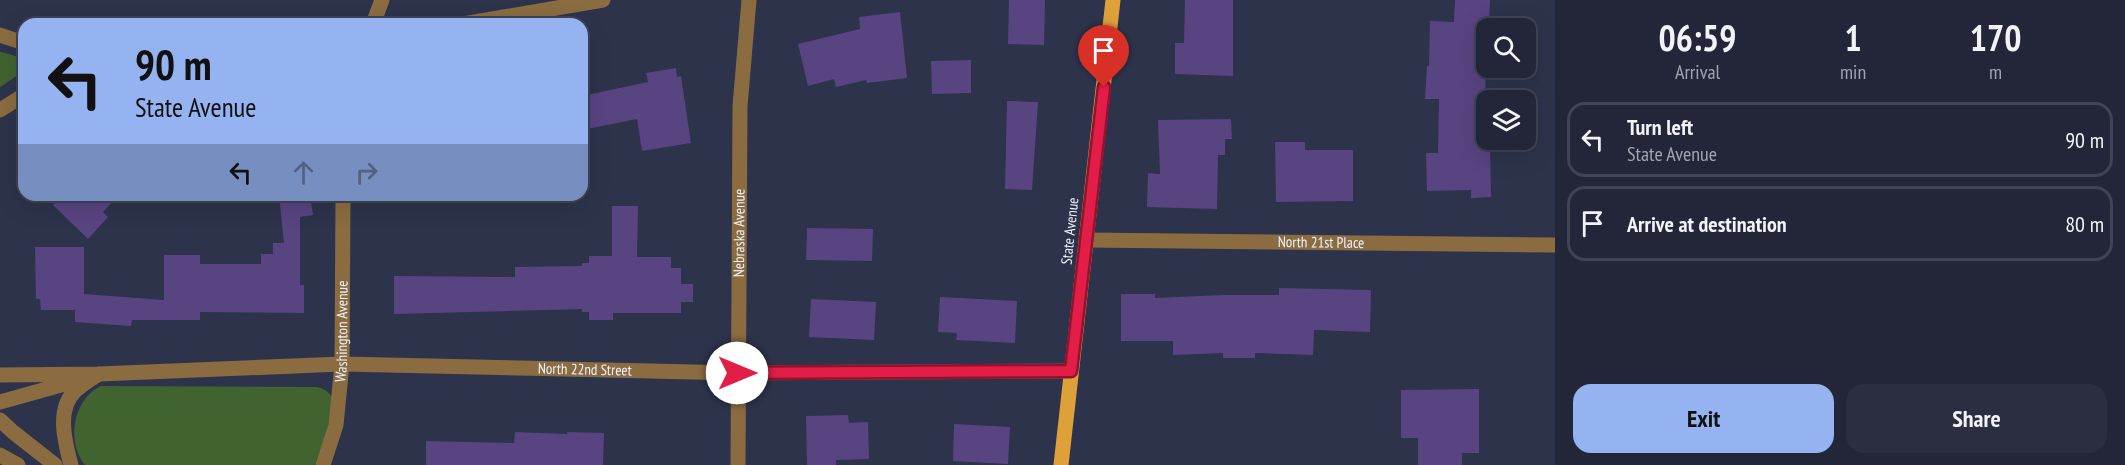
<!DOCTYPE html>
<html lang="en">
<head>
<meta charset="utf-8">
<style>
  :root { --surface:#222638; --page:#2a2e40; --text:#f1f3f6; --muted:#a2a5ae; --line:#3f4353; --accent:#95b2f1 }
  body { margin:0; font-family:"PT Sans Narrow",sans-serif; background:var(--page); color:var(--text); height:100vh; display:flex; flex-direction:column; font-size:22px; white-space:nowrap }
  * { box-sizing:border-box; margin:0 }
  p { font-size:20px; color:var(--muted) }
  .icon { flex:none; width:33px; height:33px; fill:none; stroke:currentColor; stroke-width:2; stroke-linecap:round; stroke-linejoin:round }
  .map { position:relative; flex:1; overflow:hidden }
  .panel { display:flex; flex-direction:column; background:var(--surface); width:570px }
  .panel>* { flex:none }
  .top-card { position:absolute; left:18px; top:18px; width:570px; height:183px; border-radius:18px; box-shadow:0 6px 24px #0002,0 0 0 2px var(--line); background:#95b2f1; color:#111; overflow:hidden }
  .fabs { position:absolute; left:1476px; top:18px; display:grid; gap:12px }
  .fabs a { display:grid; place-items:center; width:60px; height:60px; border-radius:12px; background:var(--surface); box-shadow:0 6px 24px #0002,0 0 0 2px var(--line); font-size:30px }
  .pin { position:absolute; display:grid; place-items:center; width:51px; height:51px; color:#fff; margin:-62px -26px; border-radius:50% 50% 50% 0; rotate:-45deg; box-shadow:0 0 6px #0007 }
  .pin .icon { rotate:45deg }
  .me { position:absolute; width:66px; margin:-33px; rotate:90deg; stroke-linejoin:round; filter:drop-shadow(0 0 4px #0008) }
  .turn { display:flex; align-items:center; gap:21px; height:126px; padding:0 18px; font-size:27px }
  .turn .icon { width:78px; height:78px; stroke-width:2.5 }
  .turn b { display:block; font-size:42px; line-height:51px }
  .lanes { display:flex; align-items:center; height:57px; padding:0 18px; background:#0003; justify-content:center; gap:30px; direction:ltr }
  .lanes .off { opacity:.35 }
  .eta { display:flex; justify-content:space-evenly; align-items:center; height:102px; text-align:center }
  .eta b { font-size:36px; font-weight:700; line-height:42px }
  .button { display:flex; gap:12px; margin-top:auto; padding:12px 18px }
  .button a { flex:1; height:69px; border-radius:18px; background:var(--accent); color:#111; font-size:24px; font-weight:700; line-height:69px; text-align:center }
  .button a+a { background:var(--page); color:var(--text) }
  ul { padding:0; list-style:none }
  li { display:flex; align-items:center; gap:18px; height:75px; margin:0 12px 9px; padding:0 6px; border:3px solid var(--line); border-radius:18px }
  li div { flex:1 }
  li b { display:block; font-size:22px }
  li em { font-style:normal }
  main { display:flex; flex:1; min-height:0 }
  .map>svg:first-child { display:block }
  .green { fill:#416330 }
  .building { fill:#584481 }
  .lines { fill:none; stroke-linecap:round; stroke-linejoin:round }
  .minor { stroke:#8a6c40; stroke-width:15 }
  .major { stroke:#dea13a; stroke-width:15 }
  .route-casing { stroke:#92132f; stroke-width:15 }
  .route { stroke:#e11d48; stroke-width:10 }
  .labels { text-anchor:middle; stroke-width:6; stroke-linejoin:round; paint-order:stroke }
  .street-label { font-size:15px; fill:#edf1fd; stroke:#2d334b }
</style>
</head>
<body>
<main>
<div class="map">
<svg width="1555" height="465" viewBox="0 0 1555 465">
  <rect width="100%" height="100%" fill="#2d334b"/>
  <!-- green -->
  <g class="green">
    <path d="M0,52c39,7 23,21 0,35z"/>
    <path d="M101,386l216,1c6,2 13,4 15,12 2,14 -12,52 -17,66h-230c-19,-23 -12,-66 16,-79z"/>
  </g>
  <!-- building -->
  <g class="building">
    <path d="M1009,0h36l-1,45 -36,-1z"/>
    <path d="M1185,0h48v76l-58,-2v-31h9z"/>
    <path d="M1455,0h35l-1,28h-3l-1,83 1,29h4l1,57 -20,1v-8l-44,1 -1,-38h12l1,-54h-14l2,-33h2l1,-45 24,1z"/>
    <path d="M900,12l7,66 -40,5 -1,-3 -30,7 -2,-8 -26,7 -10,-42 62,-15 -1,-12z"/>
    <path d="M971,60v33l-39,1 -1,-33z"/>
    <path d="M676,68l1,9 4,-1 10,67 -49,8 -5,-32 -55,11v-34l66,-14 -2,-9z"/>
    <path d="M1007,101l31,1 -6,88 -27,-1z"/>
    <path d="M1231,119l1,20h-7v16h-7l-1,54 -70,-2 1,-34 12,1 -2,-54z"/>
    <path d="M1275,142h30v8h48v51l-77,1z"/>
    <path d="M62,195h57l-16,17 5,5 -20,22 -35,-34z"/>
    <path d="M279,195h31l3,20 -13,2v68h4v28l-104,-1v8h-68l-1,6 -56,-4v-12h-34l-1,-11h-4l-1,-52h49v47l80,6v-45h36v9h61v-10h12v-11h11z"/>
    <path d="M612,206h26l-1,51h34v11h10v16h12v18h-12v11h-68v7h-24v-8h-7v-3l-188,5v-38l121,1v-10l67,-1v-3h7v-7h23z"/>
    <path d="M807,228l66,1 -1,32 -66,-1z"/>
    <path d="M1279,288l92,2 -1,42 -56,-2 -1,25 -58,-2v5h-32v-5l-50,2v-14h-52v-47h34v4l68,-3h56z"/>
    <path d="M940,297l77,4 -2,42 -59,-3 1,-7 -19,-1z"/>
    <path d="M811,299l65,3 -2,38 -65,-3z"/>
    <path d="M1479,389v64h-17v12h-44v-27h-17v-48z"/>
    <path d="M848,415l1,8 19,-1 1,37 -33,1v5h-29l-1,-49z"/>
    <path d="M954,424l56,3 -2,37 -55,-3z"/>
    <path d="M515,432l52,2v-2l37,1 -1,32h-177v-24l88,2z"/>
  </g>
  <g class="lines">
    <!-- minor -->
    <g class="minor">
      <path d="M373,24l9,-24"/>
      <path d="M463,24l140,-24"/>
      <path d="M0,35l24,8"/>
      <path d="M0,110l24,-15"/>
      <path id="s1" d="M1087,240l468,5"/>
      <path id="s2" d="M0,375l99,-1 243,-10 395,9 334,-2"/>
      <path d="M0,402l79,-22"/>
      <path d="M0,420l13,12 42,33"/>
      <path d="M0,455l18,10"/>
      <path d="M71,465c-6,-22 -15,-56 4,-74 7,-6 16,-12 24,-17"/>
      <path id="s3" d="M323,465l13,-40 6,-61 1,-169"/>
      <path id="s4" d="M738,465l2,-359 9,-106"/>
    </g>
    <!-- major -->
    <path class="major" d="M1061,465l52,-465"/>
  </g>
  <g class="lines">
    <!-- route casing -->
    <g class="route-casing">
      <path id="route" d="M737,373l334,-2 33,-284"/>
    </g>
    <!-- route -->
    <use href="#route" class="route"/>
  </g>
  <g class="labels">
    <!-- street labels -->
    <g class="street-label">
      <text transform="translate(1070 231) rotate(-84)" y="5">State Avenue</text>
      <text dy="5" stroke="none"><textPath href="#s4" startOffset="232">Nebraska Avenue</textPath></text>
      <text dy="5" stroke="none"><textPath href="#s1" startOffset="234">North 21st Place</textPath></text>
      <text dy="5" stroke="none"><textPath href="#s3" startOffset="136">Washington Avenue</textPath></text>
      <text dy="5" stroke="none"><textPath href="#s2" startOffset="585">North 22nd Street</textPath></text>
    </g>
  </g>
</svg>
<div class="fabs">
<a><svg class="icon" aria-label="search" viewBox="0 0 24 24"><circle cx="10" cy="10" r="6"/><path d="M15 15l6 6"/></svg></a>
<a><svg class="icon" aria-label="layers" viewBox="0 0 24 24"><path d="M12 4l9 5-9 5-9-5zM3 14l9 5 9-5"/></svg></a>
</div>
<div class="pin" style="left:1104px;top:87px;background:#d93025"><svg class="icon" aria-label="arrive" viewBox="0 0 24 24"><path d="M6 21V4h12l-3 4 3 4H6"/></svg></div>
<svg class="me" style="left:737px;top:373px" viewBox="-20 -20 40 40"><circle r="19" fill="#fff"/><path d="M0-13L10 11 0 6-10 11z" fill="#e11d48"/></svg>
<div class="top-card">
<div class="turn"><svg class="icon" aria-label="left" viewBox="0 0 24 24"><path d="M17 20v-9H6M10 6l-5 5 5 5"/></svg><div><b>90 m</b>State Avenue</div></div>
<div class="lanes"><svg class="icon" aria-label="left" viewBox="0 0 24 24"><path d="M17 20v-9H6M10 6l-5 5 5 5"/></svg><svg class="icon off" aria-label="ahead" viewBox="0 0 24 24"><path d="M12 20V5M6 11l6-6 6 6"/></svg><svg class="icon off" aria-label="right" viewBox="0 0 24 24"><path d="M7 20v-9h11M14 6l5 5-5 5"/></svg></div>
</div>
</div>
<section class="panel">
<div class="eta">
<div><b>06:59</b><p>Arrival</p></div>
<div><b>1</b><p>min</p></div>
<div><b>170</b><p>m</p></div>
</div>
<ul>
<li><svg class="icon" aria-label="left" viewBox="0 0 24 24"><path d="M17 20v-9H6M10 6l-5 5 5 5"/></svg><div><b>Turn left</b><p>State Avenue</p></div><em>90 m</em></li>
<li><svg class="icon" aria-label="arrive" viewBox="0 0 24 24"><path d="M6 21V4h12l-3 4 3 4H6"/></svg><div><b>Arrive at destination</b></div><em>80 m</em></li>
</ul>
<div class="button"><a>Exit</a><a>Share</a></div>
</section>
</main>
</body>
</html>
